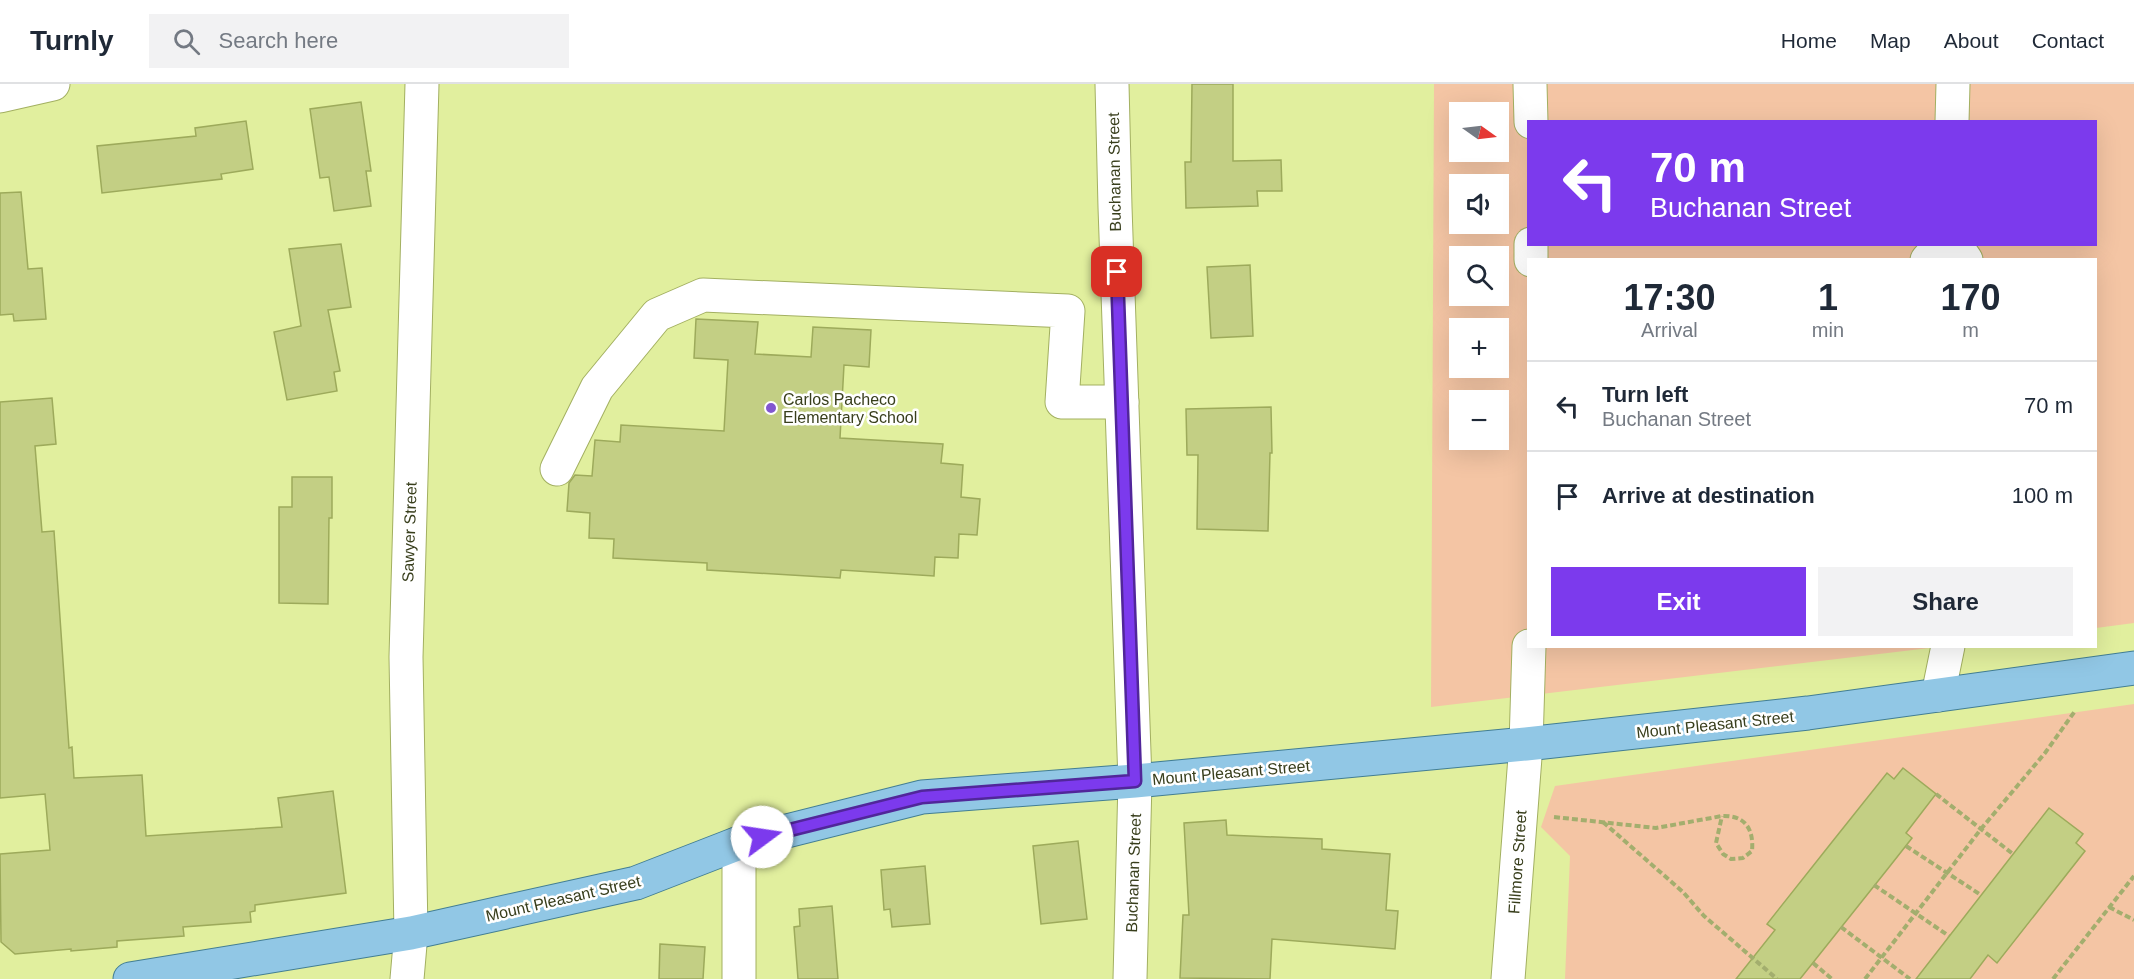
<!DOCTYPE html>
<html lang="en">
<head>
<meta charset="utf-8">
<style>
  :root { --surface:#fff; --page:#f2f2f3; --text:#1f2937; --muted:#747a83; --line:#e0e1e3; --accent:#7c3aed }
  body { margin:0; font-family:Helvetica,sans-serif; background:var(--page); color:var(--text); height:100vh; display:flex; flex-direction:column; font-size:22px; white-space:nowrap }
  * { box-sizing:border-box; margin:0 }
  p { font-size:20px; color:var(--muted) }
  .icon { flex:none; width:33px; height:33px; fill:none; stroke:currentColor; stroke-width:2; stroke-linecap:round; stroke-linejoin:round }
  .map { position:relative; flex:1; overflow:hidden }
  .sheet { position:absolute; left:1527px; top:174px; width:570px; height:390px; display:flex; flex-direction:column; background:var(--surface); border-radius:0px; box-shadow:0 6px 24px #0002 }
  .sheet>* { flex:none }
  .top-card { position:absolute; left:1527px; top:36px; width:570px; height:126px; border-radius:0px; box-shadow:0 6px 24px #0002; background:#7c3aed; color:#fff; overflow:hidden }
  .needle { width:39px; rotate:104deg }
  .fabs { position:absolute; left:1449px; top:18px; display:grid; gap:12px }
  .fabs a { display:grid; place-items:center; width:60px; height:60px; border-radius:0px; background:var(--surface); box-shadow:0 6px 24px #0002; font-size:30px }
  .pin { position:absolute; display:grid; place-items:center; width:51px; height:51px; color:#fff; margin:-26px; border-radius:12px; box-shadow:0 3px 9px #0006 }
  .me { position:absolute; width:66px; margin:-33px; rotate:76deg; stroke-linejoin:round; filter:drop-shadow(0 0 4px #0008) }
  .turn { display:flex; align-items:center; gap:21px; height:126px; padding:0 24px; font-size:27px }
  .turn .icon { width:78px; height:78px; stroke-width:2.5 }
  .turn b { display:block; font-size:42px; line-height:51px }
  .eta { display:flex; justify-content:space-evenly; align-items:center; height:102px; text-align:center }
  .eta b { font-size:36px; font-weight:700; line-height:42px }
  .cta { display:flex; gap:12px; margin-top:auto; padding:12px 24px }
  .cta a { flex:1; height:69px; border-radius:0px; background:var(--accent); color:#fff; font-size:24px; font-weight:700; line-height:69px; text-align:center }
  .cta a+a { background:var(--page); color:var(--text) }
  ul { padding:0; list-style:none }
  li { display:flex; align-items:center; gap:18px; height:90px; padding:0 24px; border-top:2px solid var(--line) }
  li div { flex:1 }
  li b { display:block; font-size:22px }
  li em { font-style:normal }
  header { display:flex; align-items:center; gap:36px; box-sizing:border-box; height:84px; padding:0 30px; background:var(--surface); border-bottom:2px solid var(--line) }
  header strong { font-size:28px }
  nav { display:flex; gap:33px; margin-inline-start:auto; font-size:21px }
  .search { width:420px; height:54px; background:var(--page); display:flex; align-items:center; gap:15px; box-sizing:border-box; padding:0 21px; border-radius:0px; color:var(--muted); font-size:22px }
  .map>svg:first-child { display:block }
  .green { fill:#f4c5a4; fill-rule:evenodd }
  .building { fill:#c3cf84; stroke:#9daa5b; stroke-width:1.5 }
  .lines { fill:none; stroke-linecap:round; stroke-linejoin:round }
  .minor-casing { stroke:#a3b061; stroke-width:35 }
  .major-casing { stroke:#427e93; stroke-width:35 }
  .path { stroke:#a3ae6e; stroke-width:4; stroke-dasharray:6 3; stroke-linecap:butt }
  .minor { stroke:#fff; stroke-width:33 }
  .major { stroke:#91c7e5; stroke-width:33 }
  .route-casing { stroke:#51269a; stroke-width:15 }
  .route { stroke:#7c3aed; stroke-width:10 }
  .poi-dot { fill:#8257d0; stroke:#fff; stroke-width:2 }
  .labels { text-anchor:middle; stroke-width:5; stroke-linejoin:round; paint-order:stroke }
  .street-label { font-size:16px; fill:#383e1c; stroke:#fff }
  .poi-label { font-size:16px; fill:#383e1c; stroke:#fff; text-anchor:start }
</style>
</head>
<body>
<header>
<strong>Turnly</strong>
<div class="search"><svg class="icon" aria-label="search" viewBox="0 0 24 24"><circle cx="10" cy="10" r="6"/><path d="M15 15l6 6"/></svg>Search here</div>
<nav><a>Home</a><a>Map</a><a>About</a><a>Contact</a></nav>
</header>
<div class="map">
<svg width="2134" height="895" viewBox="0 0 2134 895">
  <rect width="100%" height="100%" fill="#e1ef9e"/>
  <!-- green -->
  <g class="green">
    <path d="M1434,0h700v539l-38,5v-368h-568v386l410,1 -507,60zM1460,28h38v40h-38zM1528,38h568v122h-568zM1460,100h38v40h-38zM1460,172h38v40h-38zM1460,244h38v40h-38zM1460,316h38v40h-38z"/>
    <path d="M2134,620v275h-569l5,-123 -29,-29 14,-41z"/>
  </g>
  <!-- building -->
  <g class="building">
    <path d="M1192,0h41v77l48,-1 1,31h-25l1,15 -72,2 -1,-46h6z"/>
    <path d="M361,18l10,69h-5l5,35 -37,5 -5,-34 -9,1 -10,-69z"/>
    <path d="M246,37l7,48 -32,5 1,5 -120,14 -5,-47 99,-10 -1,-8z"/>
    <path d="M21,108l7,77 14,-1 4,51 -32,2 -1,-7 -13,1v-122z"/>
    <path d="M341,160l10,63 -23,3 12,61 -6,1 3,19 -50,9 -13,-68 27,-6 -12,-77z"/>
    <path d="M1250,181l3,71 -42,2 -4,-71z"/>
    <path d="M696,235l62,3 -3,32 56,3 2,-30 58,3 -2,37 -25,-2 -4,73 103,6 -2,19 22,2 -2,32 19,2 -3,36 -18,-1 -1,24 -23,-1 -1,19 -93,-6 -1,8 -133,-8v-7l-94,-5 1,-19 -25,-1 1,-25 -23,-2 2,-28 6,-8 17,1 3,-36 25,2 1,-17 103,6 4,-71 -34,-2z"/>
    <path d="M52,314l4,46 -21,2 7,86 12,-1 15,217 3,-1 2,31 68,-3 4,61 136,-9 -4,-29 55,-7 13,102 -91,12v6l-5,1 1,10 -68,5 1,9 -67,5v6l-46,4v-2l-56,5 -14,-12 -1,-88 50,-4 -5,-56 -45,4v-396z"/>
    <path d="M1271,323l1,46h-2l-2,78 -71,-2 1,-74h-11l-1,-46z"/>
    <path d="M292,393h40v41h-3l-1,86 -49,-1v-96h13z"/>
    <path d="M1903,684l33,26 -30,39 6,5 -22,28 -90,113h-64l39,-49 -8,-6 65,-82 55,-69 7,6z"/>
    <path d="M2049,724l34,26 -7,9 9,8 -88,112 -9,-8 -18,24h-54z"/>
    <path d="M1226,736l1,15 95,4v10l68,5 -4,56 12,1 -3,38 -123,-10 -2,40 -90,-1 3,-63h6l-5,-92z"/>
    <path d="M1078,757l9,78 -46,5 -8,-78z"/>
    <path d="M925,782l5,58 -38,3 -2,-18 -6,1 -3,-40z"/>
    <path d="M832,822l6,73h-40l-4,-52 6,-1 -1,-17z"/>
    <path d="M660,860l45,3 -2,32h-44z"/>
  </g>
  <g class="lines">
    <!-- minor casing -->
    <g class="minor-casing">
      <g id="minor">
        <path d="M1112,0l3,123 20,574 -5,198"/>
        <path d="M1530,0l1,38"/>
        <path d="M0,12l53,-12"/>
        <path d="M1952,38l1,-38"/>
        <path d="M1531,160v16"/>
        <path d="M1955,160l11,16"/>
        <path d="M1927,176l14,-16"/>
        <path d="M557,385l40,-81 60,-73 46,-20 365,16 -6,91h60"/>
        <path d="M1938,611l10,-49"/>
        <path d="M739,759v136"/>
        <path d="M407,895l4,-46 -5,-276 16,-573"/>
        <path d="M1508,895l18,-235 3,-98"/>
      </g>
    </g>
    <!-- major casing -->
    <g class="major-casing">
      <path id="major" d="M130,895l281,-46 225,-50 103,-40 183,-46 213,-16 391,-37 282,-31 326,-45"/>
    </g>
    <!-- path -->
    <g class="path">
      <path d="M1936,710l77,60"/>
      <path d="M1554,733l102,11 66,-12c23,-1 32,13 30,35l-9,7 -12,1 -8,-5 -7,-11 6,-27"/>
      <path d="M1603,738l80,70 21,24 73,63"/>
      <path d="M1906,762l75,49"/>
      <path d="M1874,801l75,51"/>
      <path d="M2109,823l25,13"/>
      <path d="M1841,843l69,52"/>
      <path d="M1813,879l19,16"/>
      <path d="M1865,895l116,-150 64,-76 30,-42"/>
      <path d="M2053,895l81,-103"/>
    </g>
    <!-- minor -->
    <use href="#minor" class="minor"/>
    <!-- major -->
    <use href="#major" class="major"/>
  </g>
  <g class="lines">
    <!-- route casing -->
    <g class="route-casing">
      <path id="route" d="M762,753l160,-40 213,-16 -18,-509"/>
    </g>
    <!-- route -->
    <use href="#route" class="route"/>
  </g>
  <!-- markers -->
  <circle class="poi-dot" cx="771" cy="324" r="6"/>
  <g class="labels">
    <!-- street labels -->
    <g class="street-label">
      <text transform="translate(1114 88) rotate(-91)" y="6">Buchanan Street</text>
      <text transform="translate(409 448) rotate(-88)" y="6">Sawyer Street</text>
      <text transform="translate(1715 640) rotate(-6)" y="6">Mount Pleasant Street</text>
      <text transform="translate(1231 688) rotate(-5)" y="6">Mount Pleasant Street</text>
      <text transform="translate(1517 778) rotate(-86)" y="6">Fillmore Street</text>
      <text transform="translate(1133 789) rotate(-88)" y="6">Buchanan Street</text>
      <text transform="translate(563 814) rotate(-13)" y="6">Mount Pleasant Street</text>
    </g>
    <!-- poi labels -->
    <g class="poi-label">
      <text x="783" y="321">Carlos Pacheco<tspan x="783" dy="18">Elementary School</tspan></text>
    </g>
  </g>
</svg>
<div class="fabs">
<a><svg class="needle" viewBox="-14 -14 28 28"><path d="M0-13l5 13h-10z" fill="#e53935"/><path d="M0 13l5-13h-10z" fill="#747a83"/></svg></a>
<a><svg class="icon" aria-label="sound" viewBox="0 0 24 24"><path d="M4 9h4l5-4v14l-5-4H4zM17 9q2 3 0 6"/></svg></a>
<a><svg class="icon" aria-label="search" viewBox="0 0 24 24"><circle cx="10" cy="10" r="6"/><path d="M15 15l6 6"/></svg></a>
<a>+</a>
<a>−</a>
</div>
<div class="pin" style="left:1117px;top:188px;background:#d93025"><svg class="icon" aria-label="arrive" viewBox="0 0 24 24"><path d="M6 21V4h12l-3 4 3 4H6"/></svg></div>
<svg class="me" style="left:762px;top:753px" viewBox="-20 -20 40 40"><circle r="19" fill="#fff"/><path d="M0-13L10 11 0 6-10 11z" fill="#7c3aed"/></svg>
<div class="top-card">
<div class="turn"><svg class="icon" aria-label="left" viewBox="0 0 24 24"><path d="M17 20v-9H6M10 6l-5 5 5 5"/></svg><div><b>70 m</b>Buchanan Street</div></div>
</div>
<section class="sheet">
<div class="eta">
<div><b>17:30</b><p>Arrival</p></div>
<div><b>1</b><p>min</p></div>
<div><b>170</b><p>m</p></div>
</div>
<ul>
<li><svg class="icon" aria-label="left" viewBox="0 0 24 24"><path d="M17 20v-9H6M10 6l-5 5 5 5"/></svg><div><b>Turn left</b><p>Buchanan Street</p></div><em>70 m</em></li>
<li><svg class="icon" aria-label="arrive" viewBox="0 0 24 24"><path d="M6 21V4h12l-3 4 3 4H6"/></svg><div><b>Arrive at destination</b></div><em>100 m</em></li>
</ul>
<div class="cta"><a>Exit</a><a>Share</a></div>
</section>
</div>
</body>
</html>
